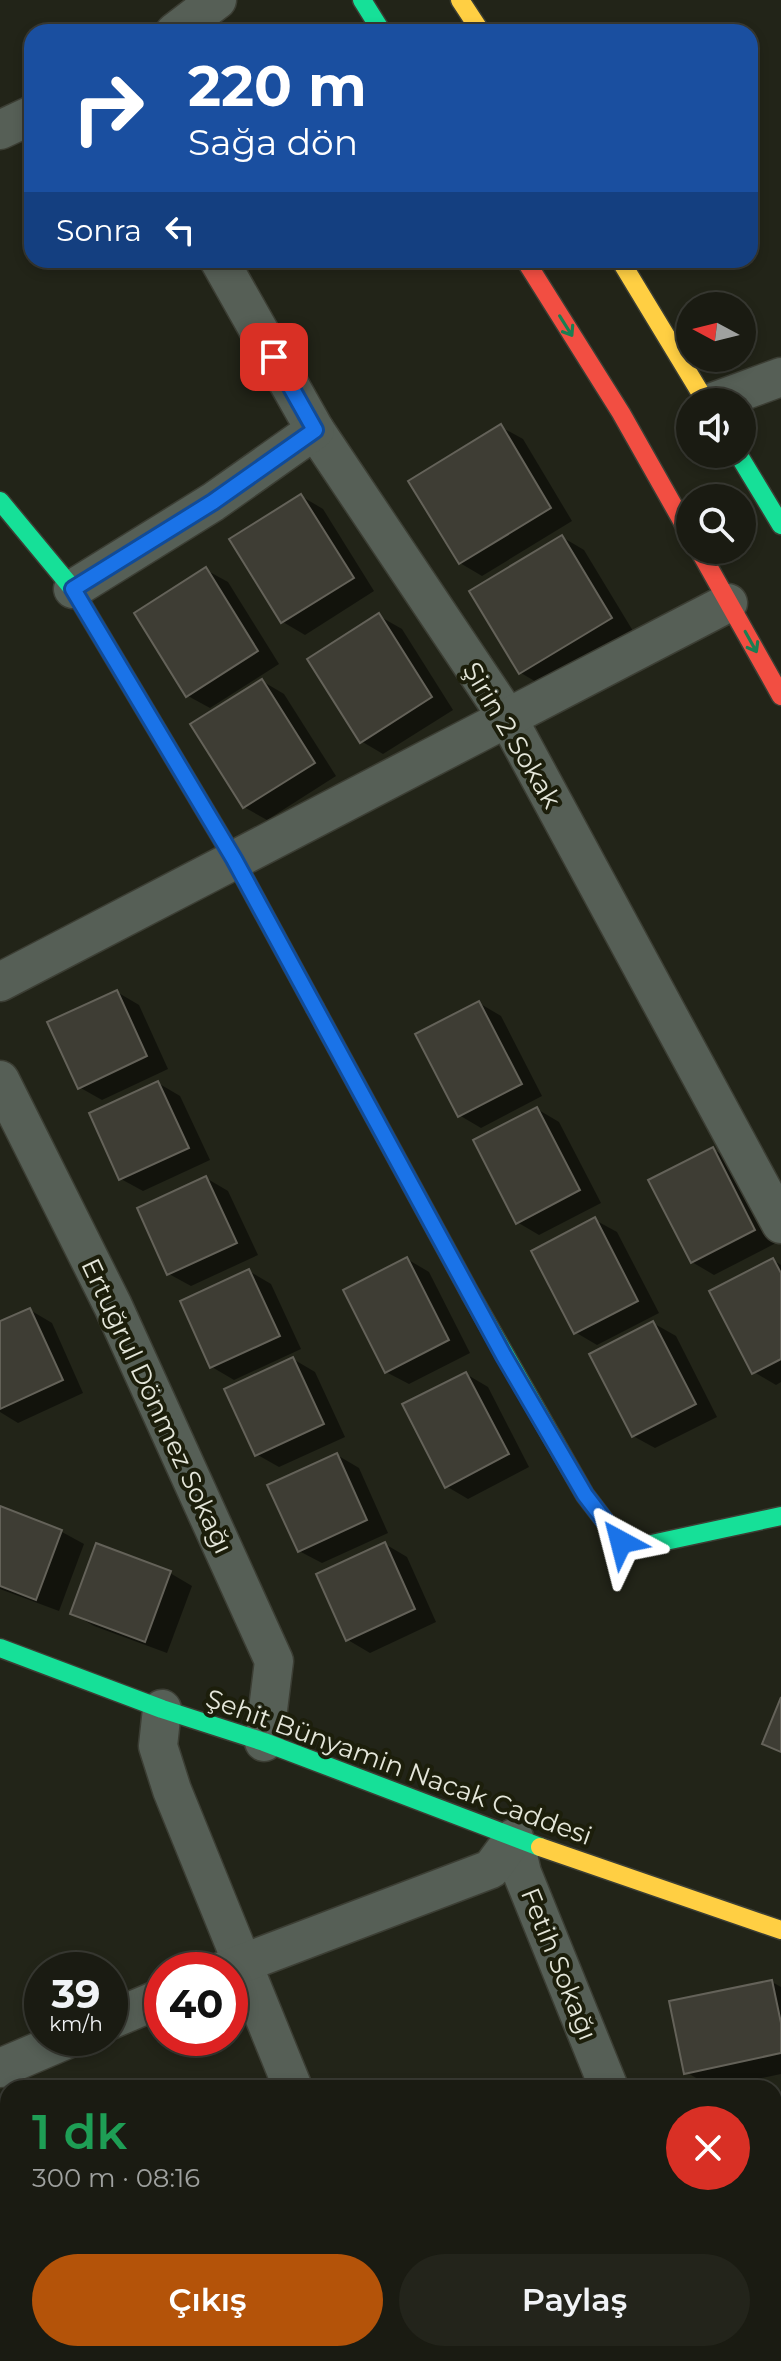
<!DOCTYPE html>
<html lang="tr">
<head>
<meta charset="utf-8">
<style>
  :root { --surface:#1a1b12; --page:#23241b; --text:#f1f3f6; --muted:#9fa19f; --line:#383932; --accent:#b45309 }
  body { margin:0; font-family:Montserrat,sans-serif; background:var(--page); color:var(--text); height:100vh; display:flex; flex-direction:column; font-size:30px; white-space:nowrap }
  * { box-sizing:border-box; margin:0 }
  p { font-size:26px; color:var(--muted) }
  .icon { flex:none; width:44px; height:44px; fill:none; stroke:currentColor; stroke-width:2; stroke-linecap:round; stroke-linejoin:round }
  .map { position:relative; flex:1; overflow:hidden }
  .side { position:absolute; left:0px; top:2080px; width:782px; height:282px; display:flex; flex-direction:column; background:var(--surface); border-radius:24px 24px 0 0; box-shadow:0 4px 12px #0003,0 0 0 2px var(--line) }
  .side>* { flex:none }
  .guide { position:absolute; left:24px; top:24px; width:734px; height:244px; border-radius:24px; box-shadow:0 4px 12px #0003,0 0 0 2px var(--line); background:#1a4fa0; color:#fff; overflow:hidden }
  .needle { width:52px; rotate:277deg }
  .fabs { position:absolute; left:676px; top:292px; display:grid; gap:16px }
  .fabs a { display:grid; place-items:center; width:80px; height:80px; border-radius:50%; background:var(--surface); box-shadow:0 4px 12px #0003,0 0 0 2px var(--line); font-size:40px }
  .speed { position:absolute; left:24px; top:1952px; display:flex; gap:16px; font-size:40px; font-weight:700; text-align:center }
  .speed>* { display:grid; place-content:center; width:104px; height:104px; border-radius:50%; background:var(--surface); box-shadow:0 4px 12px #0003,0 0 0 2px var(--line); line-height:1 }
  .speed small { font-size:20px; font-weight:400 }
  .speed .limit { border:12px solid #d22; background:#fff; color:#111 }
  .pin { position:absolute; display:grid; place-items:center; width:68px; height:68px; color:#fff; margin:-34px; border-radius:16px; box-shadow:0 4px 12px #0006 }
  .me { position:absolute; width:88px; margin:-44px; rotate:322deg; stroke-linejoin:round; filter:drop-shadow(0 0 6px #0008) }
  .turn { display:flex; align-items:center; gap:28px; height:168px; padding:0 32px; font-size:36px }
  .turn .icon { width:104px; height:104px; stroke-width:2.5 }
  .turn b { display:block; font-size:56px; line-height:68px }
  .then { display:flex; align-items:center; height:76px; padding:0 32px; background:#0003; gap:16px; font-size:30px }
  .round { display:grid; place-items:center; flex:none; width:84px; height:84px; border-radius:42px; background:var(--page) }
  .summary { display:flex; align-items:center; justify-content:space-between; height:136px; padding:0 32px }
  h1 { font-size:48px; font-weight:600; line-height:60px; color:#1e9e55 }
  .cta { display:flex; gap:16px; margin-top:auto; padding:16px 32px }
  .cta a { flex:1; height:92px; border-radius:48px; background:var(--accent); color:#fff; font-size:32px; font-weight:600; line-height:92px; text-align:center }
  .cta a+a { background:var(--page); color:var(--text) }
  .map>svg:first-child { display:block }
  .shadow { fill:#0007 }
  .building { fill:#3e3d34; stroke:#646259; stroke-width:2 }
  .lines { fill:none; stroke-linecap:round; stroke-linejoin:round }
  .street-casing { stroke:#3c3e34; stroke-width:41 }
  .fast-casing { stroke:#3c3e34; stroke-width:21 }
  .slow-casing { stroke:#3c3e34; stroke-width:21 }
  .jam-casing { stroke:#3c3e34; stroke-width:21 }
  .street { stroke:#565f56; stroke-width:38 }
  .fast { stroke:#16e098; stroke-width:18 }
  .slow { stroke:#ffcf43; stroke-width:18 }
  .jam { stroke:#f24e42; stroke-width:18 }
  .oneway { stroke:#197f52 }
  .route-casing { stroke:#114b97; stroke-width:20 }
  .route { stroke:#1a73e8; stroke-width:14 }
  .labels { text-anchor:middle; stroke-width:8; stroke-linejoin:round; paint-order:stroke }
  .street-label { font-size:26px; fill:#e4e6da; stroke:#1c1e0b }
</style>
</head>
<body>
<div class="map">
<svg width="781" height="2361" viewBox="0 0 781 2361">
  <rect width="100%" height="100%" fill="#222418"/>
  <!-- shadow -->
  <g class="shadow">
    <path d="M501,427l22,12 49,82 -90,55 -22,-13z"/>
    <path d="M301,496l22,13 51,82 -69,44 -22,-13z"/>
    <path d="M562,537l22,13 49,81 -90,55 -22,-13 -49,-81z"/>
    <path d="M206,570l22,12 51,82 -69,44 -22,-12z"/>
    <path d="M379,616l23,13 51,81 -70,44 -22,-13z"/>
    <path d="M262,681l22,13 52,82 -69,44 -23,-13z"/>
    <path d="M117,992l22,13 29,64 -66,31 -23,-13z"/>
    <path d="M479,1003l22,13 41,80 -61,32 -22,-13z"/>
    <path d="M158,1083l22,13 30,64 -67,31 -22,-12z"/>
    <path d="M537,1109l22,13 42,81 -62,32 -22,-13z"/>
    <path d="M712,1149l23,13 41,81 -62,32 -22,-13z"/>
    <path d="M206,1178l22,13 30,64 -67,31 -22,-12z"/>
    <path d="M595,1220l22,12 42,81 -62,32 -22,-13z"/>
    <path d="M407,1259l22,13 41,81 -61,31 -23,-12z"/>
    <path d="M773,1260l8,5v117l-5,3 -22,-13z"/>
    <path d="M249,1271l22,13 30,65 -67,31 -22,-13z"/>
    <path d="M30,1310l22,13 31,70 -65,30 -18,-11v-89z"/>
    <path d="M653,1323l23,13 41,81 -62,31 -22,-12z"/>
    <path d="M293,1359l22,13 30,65 -66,30 -23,-13z"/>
    <path d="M466,1374l22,13 41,80 -61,32 -22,-13z"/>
    <path d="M337,1455l22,13 29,65 -66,30 -23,-12z"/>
    <path d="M0,1508l62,24 22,12 -25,67 -59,-22z"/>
    <path d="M385,1544l22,13 29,65 -66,31 -22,-13z"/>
    <path d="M170,1573l22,13 -25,67 -73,-27 -22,-13z"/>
    <path d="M772,1982l9,5v87l-68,14 -27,-16z"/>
  </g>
  <!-- building -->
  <g class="building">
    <path d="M501,424l50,84 -92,56 -51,-83z"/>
    <path d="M301,494l53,84 -73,45 -52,-84z"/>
    <path d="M562,535l50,83 -93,56 -50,-83z"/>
    <path d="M206,567l52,84 -72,46 -52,-84z"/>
    <path d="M379,613l53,84 -72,46 -53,-84z"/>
    <path d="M262,679l53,84 -72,45 -53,-84z"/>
    <path d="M117,990l30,66 -69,33 -31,-67z"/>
    <path d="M479,1001l43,83 -64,33 -43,-83z"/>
    <path d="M158,1081l31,67 -70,32 -30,-67z"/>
    <path d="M537,1107l43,83 -64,34 -43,-84z"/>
    <path d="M713,1147l42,83 -64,33 -43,-83z"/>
    <path d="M206,1176l31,67 -70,32 -30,-67z"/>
    <path d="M595,1217l43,84 -64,33 -43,-83z"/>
    <path d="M407,1257l42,83 -64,33 -42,-83z"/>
    <path d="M773,1258l8,15v86l-29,15 -43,-83z"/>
    <path d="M249,1269l31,67 -70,32 -30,-67z"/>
    <path d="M30,1308l33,72 -63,29v-88z"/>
    <path d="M653,1321l43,83 -64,33 -43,-83z"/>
    <path d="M293,1357l31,67 -69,32 -31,-67z"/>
    <path d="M466,1372l43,82 -64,34 -43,-84z"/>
    <path d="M337,1453l30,67 -69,32 -31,-67z"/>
    <path d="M0,1506l62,24 -26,70 -36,-14z"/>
    <path d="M385,1542l30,67 -69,32 -30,-67z"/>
    <path d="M96,1543l75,28 -26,71 -75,-28z"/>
    <path d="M781,1697v55l-19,-8z"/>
    <path d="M772,1980l9,43v30l-97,21 -15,-73z"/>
  </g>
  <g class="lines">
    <!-- street casing -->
    <g class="street-casing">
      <g id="street">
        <path d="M175,32l42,-32"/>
        <path d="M0,130l32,-15"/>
        <path d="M219,260l96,170 192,287 274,507"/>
        <path d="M713,402l68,-25"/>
        <path d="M73,589l140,-87 102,-72"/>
        <path d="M0,982l728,-379"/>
        <path d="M0,1080l113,226 161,355 -10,81"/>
        <path d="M162,1709l-4,37 14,44 121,298"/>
        <path d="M514,1838l8,35 87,215"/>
        <path d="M225,1970l266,-101 23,-31"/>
        <path d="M110,2020l52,-22"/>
        <path d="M0,2068l70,-30"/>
        <path d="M774,2131l7,-3"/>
        <path d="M402,2354l3,7"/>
        <path d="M716,2354l2,7"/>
      </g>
    </g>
    <!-- fast casing -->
    <g class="fast-casing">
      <g id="fast">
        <path d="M362,0l20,32"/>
        <path d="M738,454l43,71"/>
        <path d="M0,501l73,88 161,270 81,149"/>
        <path d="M471,1295l114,200 36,47 26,3 134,-29"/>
        <path d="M0,1648l162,61 102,33 276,105"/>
        <path d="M0,2160l8,15"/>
        <path d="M99,2354l2,7"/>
      </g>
    </g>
    <!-- slow casing -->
    <g class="slow-casing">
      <g id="slow">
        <path d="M460,0l21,32"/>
        <path d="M620,260l86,142"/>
        <path d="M315,1008l156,287"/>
        <path d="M540,1847l241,83"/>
      </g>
    </g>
    <!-- jam casing -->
    <g class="jam-casing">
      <g id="jam">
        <path d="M525,260l96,153 69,122"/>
        <path d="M699,550l82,146"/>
      </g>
    </g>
    <!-- street -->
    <use href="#street" class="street"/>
    <!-- fast -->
    <use href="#fast" class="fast"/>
    <!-- slow -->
    <use href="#slow" class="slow"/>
    <!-- jam -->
    <use href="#jam" class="jam"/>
  </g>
  <!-- one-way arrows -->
  <defs><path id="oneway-shaft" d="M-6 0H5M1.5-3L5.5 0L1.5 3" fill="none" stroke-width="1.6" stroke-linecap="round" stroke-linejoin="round" transform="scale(2)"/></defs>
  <g class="oneway">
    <use href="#oneway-shaft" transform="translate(566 326) rotate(58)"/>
    <use href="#oneway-shaft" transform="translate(751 642) rotate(61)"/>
  </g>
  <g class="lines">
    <!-- route casing -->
    <g class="route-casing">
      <path id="route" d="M274,357l41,73 -102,72 -140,87 161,270 270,497 81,139 36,47"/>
    </g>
    <!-- route -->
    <use href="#route" class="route"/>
  </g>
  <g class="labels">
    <!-- street labels -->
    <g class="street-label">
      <text transform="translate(512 735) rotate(59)" y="9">Şirin 2 Sokak</text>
      <text transform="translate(157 1406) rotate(65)" y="9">Ertuğrul Dönmez Sokağı</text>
      <text transform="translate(399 1767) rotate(20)" y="9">Şehit Bünyamin Nacak Caddesi</text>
      <text transform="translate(559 1964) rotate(68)" y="9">Fetih Sokağı</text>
    </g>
  </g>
</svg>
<div class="fabs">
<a><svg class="needle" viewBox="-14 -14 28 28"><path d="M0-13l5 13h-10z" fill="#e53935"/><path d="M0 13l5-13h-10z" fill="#9fa19f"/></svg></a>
<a><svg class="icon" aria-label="sound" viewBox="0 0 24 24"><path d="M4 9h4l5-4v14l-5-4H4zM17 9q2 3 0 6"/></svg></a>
<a><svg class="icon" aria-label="search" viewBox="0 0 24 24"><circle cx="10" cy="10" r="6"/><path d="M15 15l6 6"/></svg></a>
</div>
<div class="speed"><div>39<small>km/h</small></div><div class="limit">40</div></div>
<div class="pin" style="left:274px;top:357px;background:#d93025"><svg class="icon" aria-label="arrive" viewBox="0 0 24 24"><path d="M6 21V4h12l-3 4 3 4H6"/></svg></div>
<svg class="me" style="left:621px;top:1542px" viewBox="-20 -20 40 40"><path d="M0-17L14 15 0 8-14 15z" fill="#1a73e8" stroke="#fff" stroke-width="4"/></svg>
<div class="guide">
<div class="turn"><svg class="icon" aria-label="right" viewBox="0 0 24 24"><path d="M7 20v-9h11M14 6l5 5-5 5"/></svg><div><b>220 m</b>Sağa dön</div></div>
<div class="then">Sonra<svg class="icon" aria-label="left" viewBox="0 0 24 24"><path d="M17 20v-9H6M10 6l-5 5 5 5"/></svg></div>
</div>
<section class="side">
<div class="summary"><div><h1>1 dk</h1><p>300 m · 08:16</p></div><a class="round" style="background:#d93025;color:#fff"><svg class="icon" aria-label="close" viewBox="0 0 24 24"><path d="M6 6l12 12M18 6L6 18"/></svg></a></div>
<div class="cta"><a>Çıkış</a><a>Paylaş</a></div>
</section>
</div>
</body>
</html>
